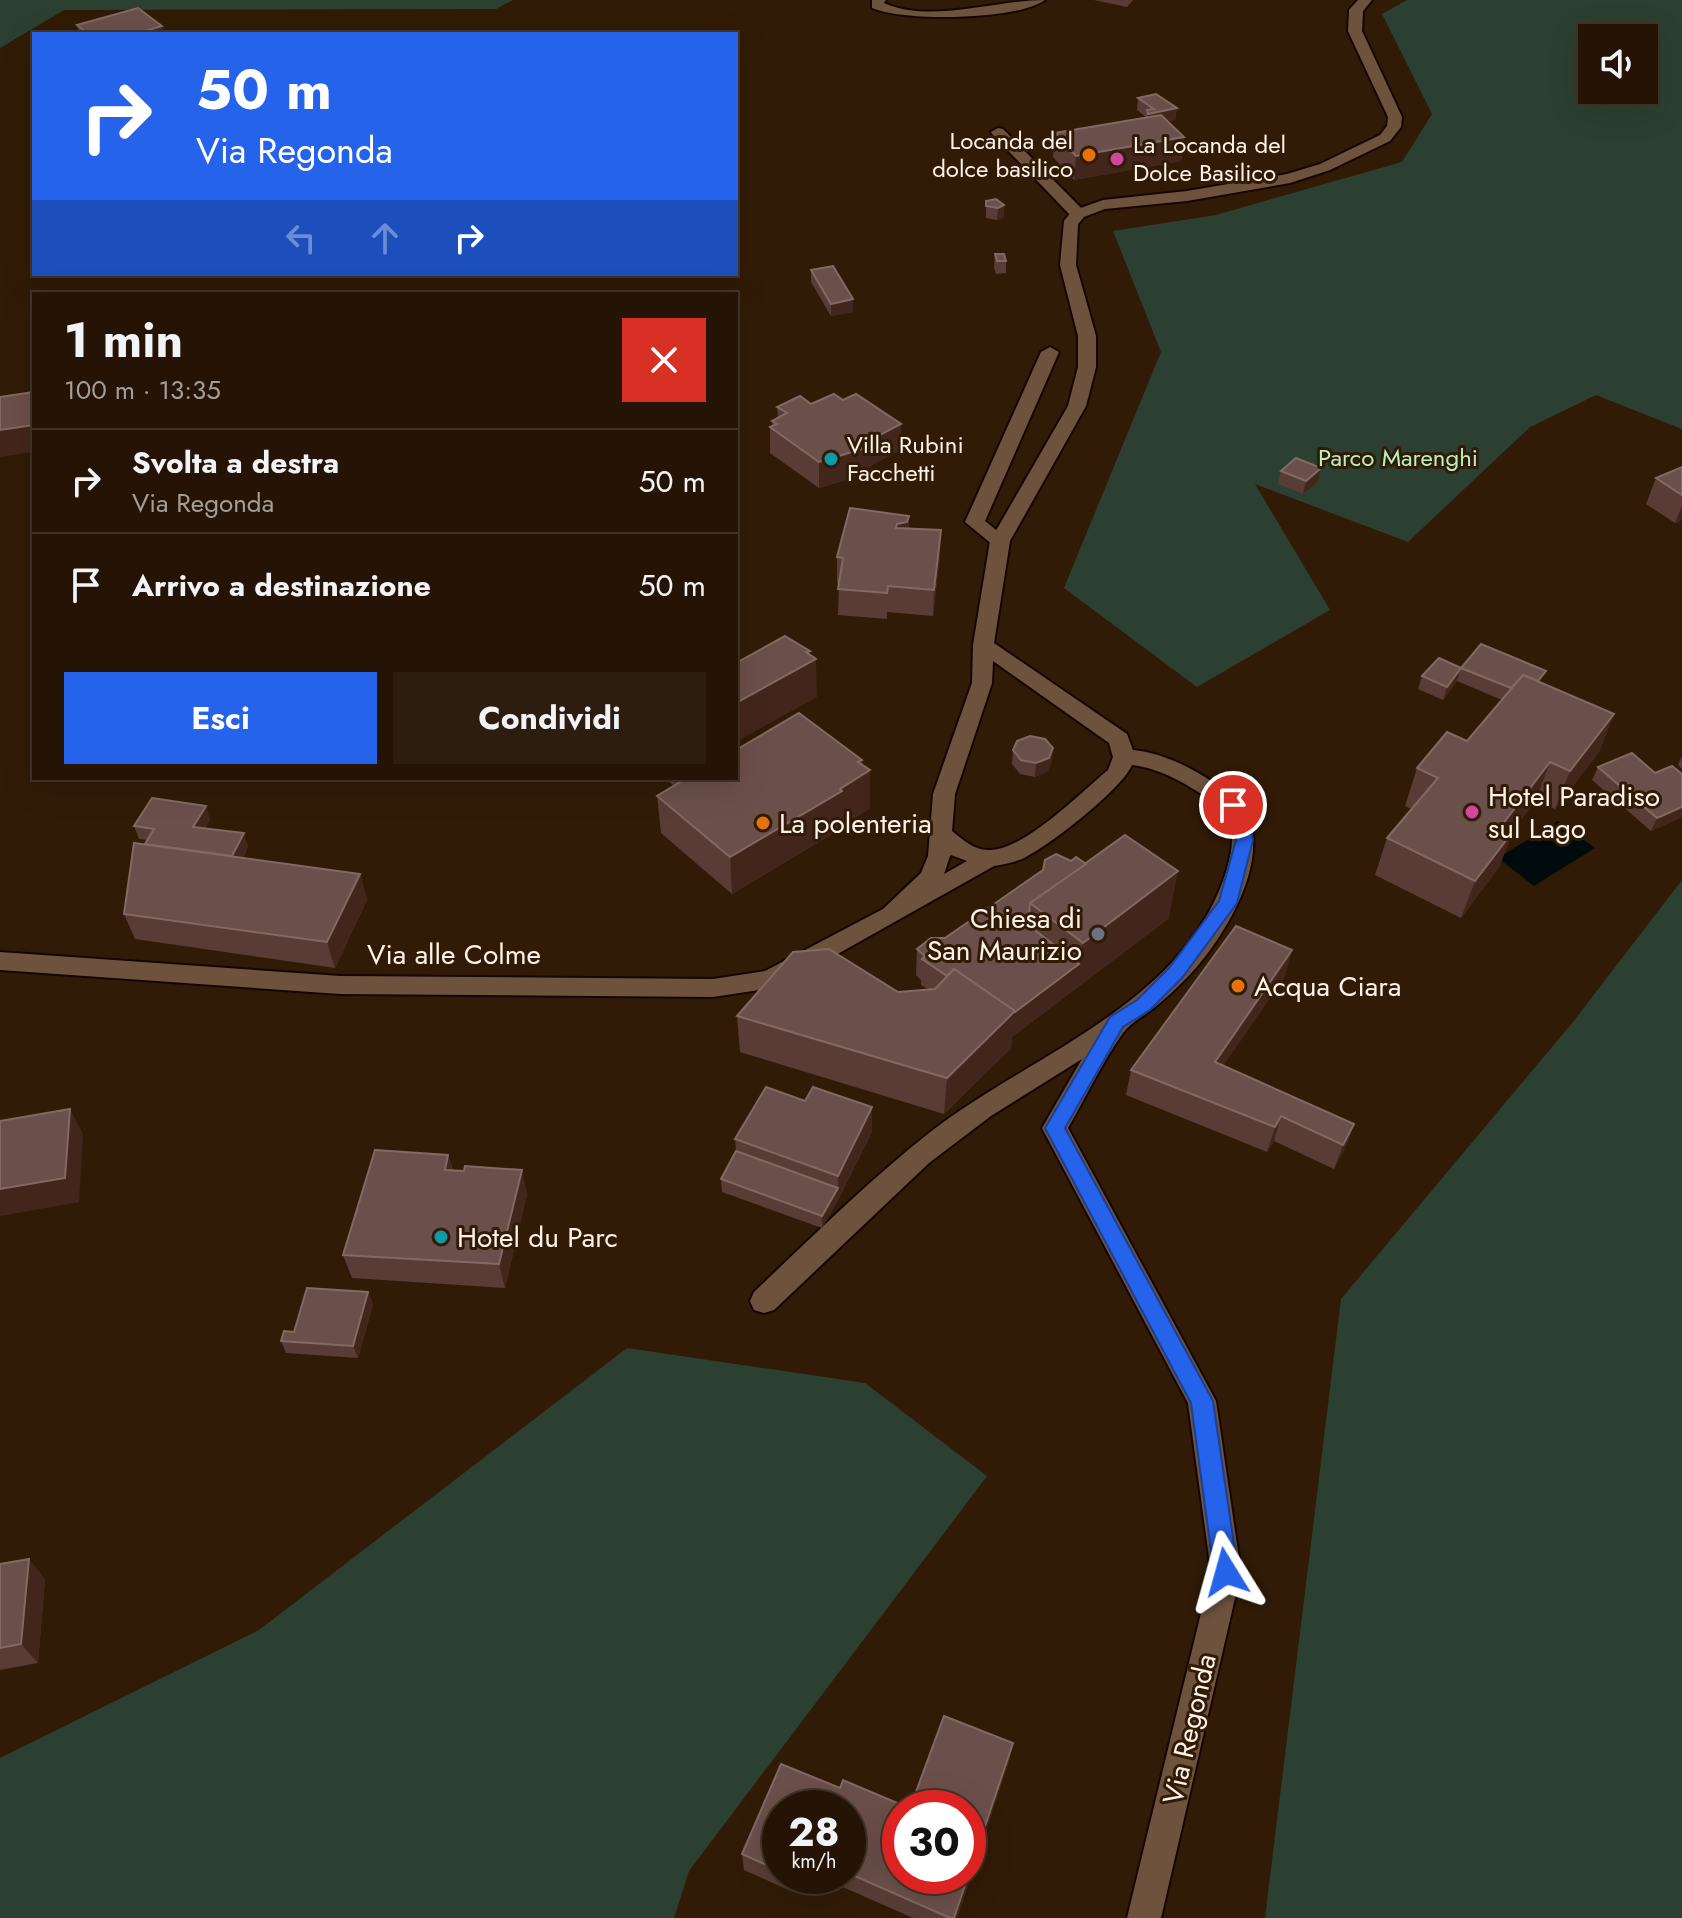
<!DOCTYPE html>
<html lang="it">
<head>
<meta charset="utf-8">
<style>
  :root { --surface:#251405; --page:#2d1d0f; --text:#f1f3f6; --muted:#a39e9a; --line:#423327; --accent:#2563eb }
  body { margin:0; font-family:Jost,sans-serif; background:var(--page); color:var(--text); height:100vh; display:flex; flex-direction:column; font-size:30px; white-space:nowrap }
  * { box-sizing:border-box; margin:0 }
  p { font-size:26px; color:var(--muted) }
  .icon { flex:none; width:44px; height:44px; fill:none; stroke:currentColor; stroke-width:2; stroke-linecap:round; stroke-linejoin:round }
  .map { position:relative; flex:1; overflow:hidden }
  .side { position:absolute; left:32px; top:292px; width:706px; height:488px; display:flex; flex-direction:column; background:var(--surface); border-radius:0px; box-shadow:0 8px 32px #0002,0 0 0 2px var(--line) }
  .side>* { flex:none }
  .hud { position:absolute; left:32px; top:32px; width:706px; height:244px; border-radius:0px; box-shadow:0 8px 32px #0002,0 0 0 2px var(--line); background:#2563eb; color:#fff; overflow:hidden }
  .fabs { position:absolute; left:1578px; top:24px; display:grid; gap:16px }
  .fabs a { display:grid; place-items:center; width:80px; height:80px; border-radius:0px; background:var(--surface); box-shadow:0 8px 32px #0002,0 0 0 2px var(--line); font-size:40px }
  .speed { position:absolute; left:762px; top:1790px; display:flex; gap:16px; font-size:40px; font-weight:700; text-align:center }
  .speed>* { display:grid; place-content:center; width:104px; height:104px; border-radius:50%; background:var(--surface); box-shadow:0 8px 32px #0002,0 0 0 2px var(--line); line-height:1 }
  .speed small { font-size:20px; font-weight:400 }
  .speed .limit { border:12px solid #d22; background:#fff; color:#111 }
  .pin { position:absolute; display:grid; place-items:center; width:68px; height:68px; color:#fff; margin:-34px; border:4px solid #fff; border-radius:50%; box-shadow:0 2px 8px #0007 }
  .me { position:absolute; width:88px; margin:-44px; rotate:352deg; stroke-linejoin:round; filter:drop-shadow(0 0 6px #0008) }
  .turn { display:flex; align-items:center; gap:28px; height:168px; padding:0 32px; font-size:36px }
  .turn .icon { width:104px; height:104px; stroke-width:2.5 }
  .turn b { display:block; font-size:56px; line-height:68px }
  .lanes { display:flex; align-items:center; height:76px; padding:0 32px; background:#0003; justify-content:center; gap:40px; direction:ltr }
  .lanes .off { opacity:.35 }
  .round { display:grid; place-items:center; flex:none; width:84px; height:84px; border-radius:0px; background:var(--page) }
  .overview { display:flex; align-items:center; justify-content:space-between; height:136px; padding:0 32px }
  h1 { font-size:48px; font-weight:700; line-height:60px }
  .action { display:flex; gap:16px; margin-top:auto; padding:16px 32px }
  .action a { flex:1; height:92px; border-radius:0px; background:var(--accent); color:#fff; font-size:32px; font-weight:700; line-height:92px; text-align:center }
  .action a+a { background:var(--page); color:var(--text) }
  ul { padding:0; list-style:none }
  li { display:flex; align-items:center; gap:24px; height:104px; padding:0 32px; border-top:2px solid var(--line) }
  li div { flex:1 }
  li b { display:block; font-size:30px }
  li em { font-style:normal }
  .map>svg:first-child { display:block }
  .green { fill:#2c4031; fill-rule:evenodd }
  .water { fill:#000b0e }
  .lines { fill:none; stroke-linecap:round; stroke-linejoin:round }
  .lane-casing { stroke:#180500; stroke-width:4 }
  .street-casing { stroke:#180500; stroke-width:4 }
  .lane { fill:#6d533e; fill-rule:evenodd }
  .street { fill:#6d533e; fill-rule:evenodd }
  .wall { fill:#593c36 }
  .shaded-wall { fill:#42261b }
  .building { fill:#6b4f4a; stroke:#826963; stroke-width:2 }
  .route { fill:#2563eb; stroke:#184099; stroke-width:2 }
  .food-dot { fill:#e8710a; stroke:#311b07; stroke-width:3 }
  .hotel-dot { fill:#d1479c; stroke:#311b07; stroke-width:3 }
  .culture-dot { fill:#0f9aa8; stroke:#311b07; stroke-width:3 }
  .worship-dot { fill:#6b7280; stroke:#311b07; stroke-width:3 }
  .labels { text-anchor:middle; stroke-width:6; stroke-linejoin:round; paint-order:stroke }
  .far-poi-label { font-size:24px; fill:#fff2e9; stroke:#311b07; text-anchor:start }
  .far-park-label { font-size:24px; fill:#b8efc4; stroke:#311b07 }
  .poi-label { font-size:28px; fill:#fff2e9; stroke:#311b07; text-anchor:start }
  .street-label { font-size:28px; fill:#fff2e9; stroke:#311b07 }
</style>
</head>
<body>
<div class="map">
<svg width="1682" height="1918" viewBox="0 0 1682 1918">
  <rect width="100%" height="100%" fill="#311b07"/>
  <!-- green -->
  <g class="green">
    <path d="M0,0h513l-17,9 -432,1 -64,38z"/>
    <path d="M1407,0h275v429l-86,-34 -66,32 -122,115 -153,-58 75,126 -133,77 -133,-99 97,-236 -48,-121 103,-16 186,-53 30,-48 -50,-100zM1592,38h52v52h-52z"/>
    <path d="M1682,880v1038h-417l76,-619 232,-277z"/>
    <path d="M627,1348l238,35 122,93 -298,395 -15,47h-674v-160l259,-128z"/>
  </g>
  <!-- water -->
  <path class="water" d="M1558,821l37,27 -61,38 -36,-28z"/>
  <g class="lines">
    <!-- lane casing -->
    <g class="lane-casing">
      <g id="lane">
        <path d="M998,128l5,1 81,82v6h-12l-79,-82 -2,-3z"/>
        <path d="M1050,347l9,5 -74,169 25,20 -10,6 -7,-2 -28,-23 76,-170z"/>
      </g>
    </g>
    <!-- street casing -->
    <g class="street-casing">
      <g id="street">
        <path d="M872,0h14l-2,3c46,21 112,-3 161,-3 -27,20 -141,22 -173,8z"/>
        <path d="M1358,0h14l-9,11 -1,20 40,86 -1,10 -11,14 -60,29 -40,13 -103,18 -82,8 -21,8 -6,7 -2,41 20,71v31l-10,39 -76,135 -16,102 133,91 6,16c33,3 67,22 94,42 59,42 5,134 -31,176 -11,12 -23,24 -35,34 -12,11 -29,19 -38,31 -21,29 -37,64 -55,95l148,273 25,171 -80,346h-34l84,-346 -23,-169 -146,-275 40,-69 -91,57 -62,47 -155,147 -10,3 -10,-3 -4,-9 4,-9c57,-54 113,-110 175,-159 102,-80 257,-128 298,-264 6,-22 10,-45 -9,-62 -22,-19 -57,-39 -86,-42 -11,25 -82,80 -108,93 -8,4 -20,6 -30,8l-215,121 -66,10 -373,-3 -340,-24v-18l340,24 373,3 52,-8 118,-62 38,-36 7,-17 5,-62 39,-111 1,-38 17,-104 78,-135 10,-39v-31l-18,-71 4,-44 8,-10 31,-11 84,-9 100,-17 33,-10 60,-29 7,-9 1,-9 -40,-86 1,-21zM993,661l116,82 4,14 -5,13c-28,23 -82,79 -118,80 -15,1 -27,-10 -38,-19l3,-37 37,-111zM951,855l16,6 -23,13 6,-18z"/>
      </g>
    </g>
    <!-- lane -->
    <use href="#lane" class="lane"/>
    <!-- street -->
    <use href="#street" class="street"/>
  </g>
  <!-- wall -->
  <g class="wall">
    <path d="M1094,0h39l-6,7z"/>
    <path d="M77,25l87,9h-85z"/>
    <path d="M1138,98l39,10 -2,12 -7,1 16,16 -3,24 -107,19 -21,-23 2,-24 91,-16 -9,-7z"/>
    <path d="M986,201l18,4v12l-7,3 -11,-2z"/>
    <path d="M995,254l11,7v12l-10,1 -2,-7z"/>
    <path d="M811,270l42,42 -22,4 -20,-34z"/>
    <path d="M843,400l58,24 -1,26 -28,15 -10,10 -43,13 -49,-35v-26l2,-1v-5l6,-3 -1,-11z"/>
    <path d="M1682,467v53l-7,3 -29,-19 10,-26z"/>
    <path d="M1281,471l37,11 -15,12 -25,-10z"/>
    <path d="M909,516v12l31,28 -7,60 -46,-4v7l-49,-4 1,-31 -2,-1v-26z"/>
    <path d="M1461,668l80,15 73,31 -15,38 -44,57 -19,-9 -23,30 -14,37 -38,51 -86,-43 12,-37 24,-29 -6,-3 12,-38 50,-27 35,-41 -45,-19 -14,19 -25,-11 4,-13z"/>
    <path d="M1013,750l39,11 -4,10 -13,6 -15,-3 -8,-10z"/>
    <path d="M1682,756v13l-4,-4z"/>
    <path d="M862,760l8,48 -28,18v2l-110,66 -71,-61 -4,-37 17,-10 -9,-8h71z"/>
    <path d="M1598,767l84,7v43l-31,14 -59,-51z"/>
    <path d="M210,819l-5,10 43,17 -5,12 117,16 7,26 -32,68 -200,-29 -11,-25 21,-70 3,-4 -9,-1 -5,-13z"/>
    <path d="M1043,870l126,48 -157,119 -1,11 -67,66 -204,-62 -3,-36 161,-24 30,-3 -7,-4v-5l-5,-5 1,-26 28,-11z"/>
    <path d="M1285,976l-62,89 131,59 -9,24 -11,21 -60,-28 -7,11 -141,-57 5,-25z"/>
    <path d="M805,1101l67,6v25l-34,68 -16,28 -100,-36 -1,-13 15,-28 -1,-12z"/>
    <path d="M448,1155l5,15 74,24 -22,94 -153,-10 -9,-23z"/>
    <path d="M368,1292l5,12 -15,54 -72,-5 -5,-12 13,-9z"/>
    <path d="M0,1564l45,15 -7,84 -38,7z"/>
    <path d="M944,1716l69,27 -4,18 -52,157h-44l-95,-42h30v-68h-68v68h19l-6,16 -49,-22 -2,-16 39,-90 59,24 3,-8 66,28h-9v68h68v-68h-58z"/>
  </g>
  <!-- shaded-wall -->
  <g class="shaded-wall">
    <path d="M162,26l2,8h-29z"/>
    <path d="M1177,108l-2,12 -29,6 2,-12z"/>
    <path d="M1184,137l-3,24 -107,19 2,-24z"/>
    <path d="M1004,205v12l-7,3 1,-12z"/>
    <path d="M853,299v13l-22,4v-12z"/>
    <path d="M901,424l-1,26 -28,15 -10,10 -43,13v-26l53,-23z"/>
    <path d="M34,425v27l-34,5v-27z"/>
    <path d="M1321,468l-3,14 -15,12 3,-13z"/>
    <path d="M1682,506v14l-7,3z"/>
    <path d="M909,516l-1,26 -12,8 1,-26z"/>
    <path d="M941,530l-1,26 -7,60 1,-26z"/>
    <path d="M810,651v12l6,-4 1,38 -81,45v-39z"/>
    <path d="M1461,668l-4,13 -14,19 4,-13z"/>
    <path d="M1614,714l-15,38 -44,57 15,-38z"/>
    <path d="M1053,748l-1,13 -4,10 -13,6 1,-14z"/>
    <path d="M862,760l-1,16 9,-6v38l-28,18v2l-110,66 -2,-37 110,-68 18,-27z"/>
    <path d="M1550,762l-14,38 -48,62 14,-37z"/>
    <path d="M206,806l4,13 -12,22 -5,-14z"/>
    <path d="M1682,807v10l-31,14 6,-13z"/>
    <path d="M1514,830l-15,37 -38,51 14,-37z"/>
    <path d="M244,833l4,13 -17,35 -5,-13z"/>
    <path d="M1178,871l-9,47 -157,119 -1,11 -67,66 3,-36 68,-66 64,-48 4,-21z"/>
    <path d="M360,874l7,26 -32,68 -8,-26z"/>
    <path d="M1292,950l-7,26 -76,111 6,-25z"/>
    <path d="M872,1107v25l-34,68 -16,28v-12l16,-28v-12z"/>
    <path d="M70,1109l13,25 -4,68 -79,14v-27z"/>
    <path d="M1281,1116l-7,25 -7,11 8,-25z"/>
    <path d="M1354,1124l-9,24 -11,21 9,-24z"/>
    <path d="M448,1155l7,25 -10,-10z"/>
    <path d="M522,1170l5,24 -22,94 -6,-24z"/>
    <path d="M368,1292l5,12 -15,54 -5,-12z"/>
    <path d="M29,1559l16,20 -7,84 -17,-19z"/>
    <path d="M1013,1743l-4,18 -52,157h-3z"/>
    <path d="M792,1876h7l-6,16z"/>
  </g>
  <!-- building -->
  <g class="building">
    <path d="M138,8l24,18 -27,8h-47l-11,-9z"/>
    <path d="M1156,94l21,14 -29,6 -1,-4 7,-1 -16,-11z"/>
    <path d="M1161,115l23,22 -108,19 -21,-23z"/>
    <path d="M996,199l8,6 -6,3 -12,-2v-5z"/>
    <path d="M995,254h9l2,7h-9z"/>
    <path d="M833,266l20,33 -22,5 -20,-34z"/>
    <path d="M34,392v33l-34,5v-33z"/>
    <path d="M834,394l9,6 13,-6 45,30 -29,15 -10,10 -43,13 -49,-35 7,-3 -5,-3 15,-8 -10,-6 23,-11 11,8z"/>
    <path d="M1296,458l25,10 -15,13 -25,-10z"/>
    <path d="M1682,467v28l-26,-17z"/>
    <path d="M850,508l59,8 -2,6 -10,2 -1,4 45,2 -7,60 -46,-4 -1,7 -49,-4 5,-31 -6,-1z"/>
    <path d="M785,636l25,15 -4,1 10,7 -80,44v-40z"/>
    <path d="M1481,644l65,27 -8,10 -15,-6 -12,13 -50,-20z"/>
    <path d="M1439,658l22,10 -14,19 -25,-11z"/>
    <path d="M1523,675l91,39 -44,57 -20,-9 -48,63 12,5 -39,51 -88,-43 51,-60 -21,-10 30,-36 20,9z"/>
    <path d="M799,713l63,47 -4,2 12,8 -30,19 2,2 -112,66 -73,-61 30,-18h49v-28z"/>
    <path d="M1030,736l15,3 8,9 -4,10 -13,5 -15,-3 -8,-10 4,-9z"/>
    <path d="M1632,753l23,20 17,-7 10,8v33l-25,11 -59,-51z"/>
    <path d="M152,798l54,8 -13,21 51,6 -12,23 -87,-12 9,-15 -20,-3z"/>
    <path d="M1125,835l53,36 -95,72 -53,-40z"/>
    <path d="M134,843l226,31 -33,68 -203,-28z"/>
    <path d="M1056,854l15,7 5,-4 10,7 -56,39 -2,22 51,39 -64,48 -61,-43 -7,7 -25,-17 3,-3 -8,-7 14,-11h14l98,-68 2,-10z"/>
    <path d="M1236,926l56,24 -77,112 139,62 -11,21 -62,-29 -6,11 -144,-57z"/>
    <path d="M829,949l69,43 37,-3 19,-20 61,42 -68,67 -210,-62 56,-64z"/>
    <path d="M766,1087l39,14 8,-14 59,20 -34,69 -103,-37z"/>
    <path d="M70,1109l-5,69 -65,11v-68z"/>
    <path d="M375,1150l73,5 -3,15 19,1 1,-5 57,4 -23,94 -156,-9z"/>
    <path d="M736,1151l102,37 -16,28 -101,-37z"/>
    <path d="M307,1288l61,4 -15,54 -72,-5 3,-10 10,1z"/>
    <path d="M29,1559l-8,85 -21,4v-84z"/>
    <path d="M944,1716l69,27 -59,175h-4l-102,-45v-65h-68v63l-38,-17 39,-90 59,24 3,-8 66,28h-9v68h68v-68h-58z"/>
  </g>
  <!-- route -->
  <path class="route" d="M1233,799l6,2 11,21 3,18 -16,63 -55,75 -32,32 -27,17 -58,101 148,273 25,171 -4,8 -8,3 -8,-3 -4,-8 -23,-169 -146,-275 65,-111 27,-17 32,-32 50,-67 17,-61 -3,-18 -8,-17z"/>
  <!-- markers -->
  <g class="food-dot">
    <circle cx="1089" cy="155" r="8"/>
    <circle cx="763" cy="823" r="8"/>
    <circle cx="1238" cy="986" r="8"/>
  </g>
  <g class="hotel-dot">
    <circle cx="1117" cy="159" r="8"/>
    <circle cx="1472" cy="812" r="8"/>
  </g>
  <g class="culture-dot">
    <circle cx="831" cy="459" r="8"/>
    <circle cx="441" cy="1237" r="8"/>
  </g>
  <circle class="worship-dot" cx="1098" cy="934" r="8"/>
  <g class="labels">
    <!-- far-poi labels -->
    <g class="far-poi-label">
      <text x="1073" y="149" text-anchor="end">Locanda del<tspan x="1073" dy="28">dolce basilico</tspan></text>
      <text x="1133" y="153">La Locanda del<tspan x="1133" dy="28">Dolce Basilico</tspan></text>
      <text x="847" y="453">Villa Rubini<tspan x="847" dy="28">Facchetti</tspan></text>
    </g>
    <!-- far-park labels -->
    <g class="far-park-label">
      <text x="1398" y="466">Parco Marenghi</text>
    </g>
    <!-- poi labels -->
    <g class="poi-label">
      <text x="1488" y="806">Hotel Paradiso<tspan x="1488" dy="32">sul Lago</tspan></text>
      <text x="779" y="833">La polenteria</text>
      <text x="1082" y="928" text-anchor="end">Chiesa di<tspan x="1082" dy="32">San Maurizio</tspan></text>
      <text x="1254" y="996">Acqua Ciara</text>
      <text x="457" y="1247">Hotel du Parc</text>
    </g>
    <!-- street labels -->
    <g class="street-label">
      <text x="454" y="964">Via alle Colme</text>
      <text transform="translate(1189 1729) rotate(-77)" y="10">Via Regonda</text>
    </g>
  </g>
</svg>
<div class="fabs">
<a><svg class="icon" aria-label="sound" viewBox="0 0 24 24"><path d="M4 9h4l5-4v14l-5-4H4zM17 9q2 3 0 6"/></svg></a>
</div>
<div class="speed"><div>28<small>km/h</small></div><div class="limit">30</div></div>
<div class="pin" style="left:1233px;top:805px;background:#d93025"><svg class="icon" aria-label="arrive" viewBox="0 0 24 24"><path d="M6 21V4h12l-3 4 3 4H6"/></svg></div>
<svg class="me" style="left:1226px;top:1572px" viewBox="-20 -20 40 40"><path d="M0-17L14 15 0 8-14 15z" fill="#2563eb" stroke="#fff" stroke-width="4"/></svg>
<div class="hud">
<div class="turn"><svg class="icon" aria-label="right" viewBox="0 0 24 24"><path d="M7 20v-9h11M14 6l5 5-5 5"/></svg><div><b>50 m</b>Via Regonda</div></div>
<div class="lanes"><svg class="icon off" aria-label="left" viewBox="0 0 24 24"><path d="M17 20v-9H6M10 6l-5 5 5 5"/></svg><svg class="icon off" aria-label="ahead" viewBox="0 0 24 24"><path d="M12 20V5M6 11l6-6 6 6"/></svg><svg class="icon" aria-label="right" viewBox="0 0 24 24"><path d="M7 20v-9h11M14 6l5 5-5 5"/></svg></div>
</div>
<section class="side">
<div class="overview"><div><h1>1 min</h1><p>100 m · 13:35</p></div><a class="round" style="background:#d93025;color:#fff"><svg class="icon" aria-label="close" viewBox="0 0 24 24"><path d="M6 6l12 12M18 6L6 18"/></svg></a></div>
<ul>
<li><svg class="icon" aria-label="right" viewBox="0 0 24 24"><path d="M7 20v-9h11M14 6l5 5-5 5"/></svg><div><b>Svolta a destra</b><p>Via Regonda</p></div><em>50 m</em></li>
<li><svg class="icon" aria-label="arrive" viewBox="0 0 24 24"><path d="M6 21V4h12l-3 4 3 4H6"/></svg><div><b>Arrivo a destinazione</b></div><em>50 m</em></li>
</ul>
<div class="action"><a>Esci</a><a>Condividi</a></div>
</section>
</div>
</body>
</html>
